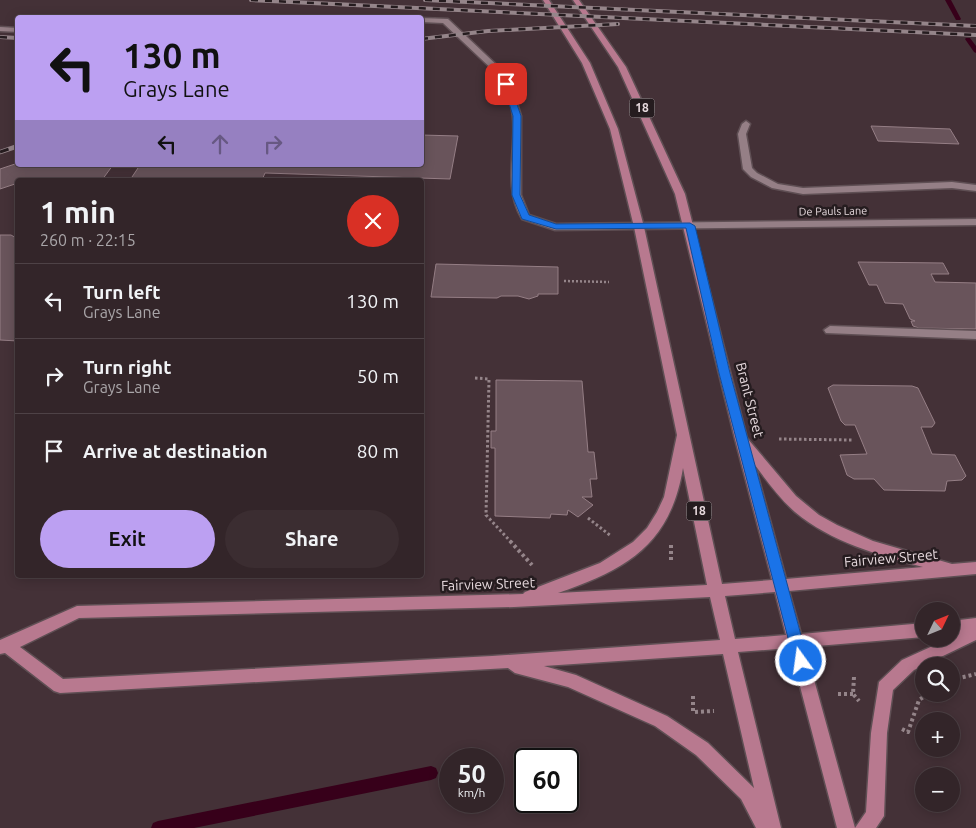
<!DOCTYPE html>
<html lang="en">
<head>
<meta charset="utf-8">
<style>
  :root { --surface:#332529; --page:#3b2d31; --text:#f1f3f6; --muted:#a9a5a8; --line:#4e4246; --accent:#bca0f2 }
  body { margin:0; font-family:Ubuntu,sans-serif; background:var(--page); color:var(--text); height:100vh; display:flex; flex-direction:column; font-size:19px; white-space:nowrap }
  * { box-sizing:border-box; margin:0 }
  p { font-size:16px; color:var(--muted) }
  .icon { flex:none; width:28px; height:28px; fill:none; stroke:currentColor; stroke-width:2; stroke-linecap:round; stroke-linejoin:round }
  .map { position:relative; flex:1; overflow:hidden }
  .panel { position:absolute; left:15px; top:178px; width:409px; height:400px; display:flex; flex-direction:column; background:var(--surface); border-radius:5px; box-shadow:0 2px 12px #0003,0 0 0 1px var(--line) }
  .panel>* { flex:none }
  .hud { position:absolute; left:15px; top:15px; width:409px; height:152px; border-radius:5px; box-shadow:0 2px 12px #0003,0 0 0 1px var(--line); background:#bca0f2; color:#111; overflow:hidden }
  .needle { width:32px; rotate:47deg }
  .buttons { position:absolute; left:915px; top:602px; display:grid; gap:10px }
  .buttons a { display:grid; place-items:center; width:45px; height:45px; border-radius:50%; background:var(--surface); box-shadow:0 2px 12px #0003,0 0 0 1px var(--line); font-size:25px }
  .speed { position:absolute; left:439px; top:748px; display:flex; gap:10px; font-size:25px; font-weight:700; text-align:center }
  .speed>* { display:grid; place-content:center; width:65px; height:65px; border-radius:50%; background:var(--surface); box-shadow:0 2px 12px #0003,0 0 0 1px var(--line); line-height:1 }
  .speed small { font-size:12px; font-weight:400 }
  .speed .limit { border:2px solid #111; border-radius:8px; background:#fff; color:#111 }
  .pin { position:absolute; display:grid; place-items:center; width:42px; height:42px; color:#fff; margin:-21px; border-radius:10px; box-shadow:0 2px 8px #0006 }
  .me { position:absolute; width:55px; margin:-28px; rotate:346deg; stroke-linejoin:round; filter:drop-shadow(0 0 4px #0008) }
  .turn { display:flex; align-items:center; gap:18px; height:105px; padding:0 25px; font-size:22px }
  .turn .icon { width:65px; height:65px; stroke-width:2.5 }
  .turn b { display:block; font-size:35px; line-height:42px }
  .lanes { display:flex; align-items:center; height:48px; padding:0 25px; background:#0003; justify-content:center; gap:25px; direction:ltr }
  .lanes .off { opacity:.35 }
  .round { display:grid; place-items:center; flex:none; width:52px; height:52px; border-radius:26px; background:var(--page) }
  .overview { display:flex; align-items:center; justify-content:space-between; height:85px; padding:0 25px }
  h1 { font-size:30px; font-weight:700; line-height:38px }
  .button { display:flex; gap:10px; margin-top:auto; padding:10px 25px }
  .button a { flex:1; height:58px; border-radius:30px; background:var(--accent); color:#111; font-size:20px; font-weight:700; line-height:58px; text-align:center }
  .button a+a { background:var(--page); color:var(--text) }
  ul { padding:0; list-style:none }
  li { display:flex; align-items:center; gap:15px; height:75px; padding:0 25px; border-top:1px solid var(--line) }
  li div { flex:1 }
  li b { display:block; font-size:19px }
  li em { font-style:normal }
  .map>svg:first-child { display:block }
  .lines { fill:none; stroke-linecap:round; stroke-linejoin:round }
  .stream { fill:#37001a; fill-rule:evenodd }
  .building { fill:#69545b; stroke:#957e85 }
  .minor-casing { stroke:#5f4f54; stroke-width:3 }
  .major-casing { stroke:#5f4f54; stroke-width:3 }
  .path-far2 { stroke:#95858a; stroke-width:2.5; stroke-dasharray:2 2; stroke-linecap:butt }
  .path-far1 { stroke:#95858a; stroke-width:3; stroke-dasharray:2.5 2.5; stroke-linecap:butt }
  .path { stroke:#95858a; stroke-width:4; stroke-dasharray:3 3; stroke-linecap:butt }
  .minor { fill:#957f86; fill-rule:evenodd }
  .major { fill:#b8798f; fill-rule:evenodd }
  .rail-far1-casing { stroke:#95858a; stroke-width:4 }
  .rail-casing { stroke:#95858a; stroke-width:4.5 }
  .rail-far1 { stroke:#251c1f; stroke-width:2.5; stroke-dasharray:7; stroke-linecap:butt }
  .rail { stroke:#251c1f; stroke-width:3; stroke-dasharray:9; stroke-linecap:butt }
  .route { fill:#1a73e8; stroke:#114b97 }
  .labels { text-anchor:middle; stroke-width:5; stroke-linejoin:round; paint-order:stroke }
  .far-street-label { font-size:11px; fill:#e6d9dd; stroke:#251c1f }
  .shield { fill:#251c1f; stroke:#aca0a4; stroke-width:1 }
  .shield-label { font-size:12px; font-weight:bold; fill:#e6d9dd }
  .street-label { font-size:14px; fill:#e6d9dd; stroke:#251c1f }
</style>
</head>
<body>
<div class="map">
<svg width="976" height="828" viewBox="0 0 976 828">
  <rect width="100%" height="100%" fill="#443137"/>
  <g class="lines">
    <!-- stream -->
    <g class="stream">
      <path d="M945,0h6l10,19 -1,1h-4z"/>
      <path d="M966,38h4l6,8v7l-2,-1 -9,-13z"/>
      <path d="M431,766l5,2 2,5 -2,5 -5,2 -237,48h-43l2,-5 5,-2z"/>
    </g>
  </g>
  <!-- building -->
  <g class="building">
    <path d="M871,126l79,3 9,15 -81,-3z"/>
    <path d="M421,135l37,1 -8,43 -185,-6 -3,7h-132l10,-15h281z"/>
    <path d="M18,163v2h95l-11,15 -68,-2 -16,2v3l-18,6v-20z"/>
    <path d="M0,235h11l7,4v102l-18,-1z"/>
    <path d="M858,262l85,1 6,11h-18l4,8 41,1v46l-57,-1 -6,-2 -2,-5h4l-5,-2 -7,-15 -18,-1 -8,-18h-8z"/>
    <path d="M436,264l122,3v27h-20v2l-9,3 -11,-3h-17l-4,2 -66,-1z"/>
    <path d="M496,380l86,1 6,71h6l3,27h-7l2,18h-10l11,8 -15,12 -10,-7 -1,5 -16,-1 -1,4 -55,-2v-68h-4v-17h5z"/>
    <path d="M833,385l79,1 6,2 17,35 -3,4h-11l11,27 23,1 11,21 -4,4 -15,1 -2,10 -61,-1 -10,-11h-20l-7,-4 -7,-20 27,-1 -12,-29h-10l-4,-4 -13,-33z"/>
  </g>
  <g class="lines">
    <!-- minor casing -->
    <g class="minor-casing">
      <g id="minor">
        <path d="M421,18l27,1 55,52 8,13 10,32v79l8,20 27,9 420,-5v6l-421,5 -33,-11c-19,-31 -6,-67 -9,-102 -1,-14 -9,-31 -16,-43l-54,-51 -22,-1z"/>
        <path d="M0,27l18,1v4l-18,-1z"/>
        <path d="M746,121l4,3 -4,10 6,34 5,5 21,11 25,4 149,-6 24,3v6l-24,-3 -149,6 -31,-6 -21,-11 -8,-8 -5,-35 4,-10z"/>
        <path d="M830,326l146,5v8l-150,-6 -2,-3z"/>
      </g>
    </g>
    <!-- major casing -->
    <g class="major-casing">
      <path id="major" d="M543,0h6l41,63 28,66 26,98 78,357 50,-4 -37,-141 -60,-245 -57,-127 -45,-67h6l47,67 59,127 62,244 49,58 23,19 18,10 36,16 79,23 24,-2v12l-187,17 12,43 123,-11v14l-119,10 50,181 11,-16 5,-79 8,-51 23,-22 57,-26 -8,1v-14l25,-3v22l-62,30 -21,20 -6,43 -3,83 -8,12h-39l-47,-180 -52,4 43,176h-25l-15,-29 -45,-44 -41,-29 -87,-39 -53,-14 -7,-5 -448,25 -6,-2 -49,-38 -5,1v-14l77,-34 446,-12 2,-2 75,-29 33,-21 14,-14 10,-16 7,-15 13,-62 -43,-208 -24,-98 -28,-66zM755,465c12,16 24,33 40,47 36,30 83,43 128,55l-137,12zM683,468l24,117 -149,8c69,-24 112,-48 125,-125zM775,592l11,43 -51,4 -10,-43zM710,597l10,43 -228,16 -429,23 -43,-32 59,-29 435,-11zM723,654l31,134 -46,-45 -41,-27 -91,-41 -32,-9z"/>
    </g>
    <!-- path-far2 -->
    <path class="path-far2" d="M564,281l45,1"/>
    <!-- path-far1 -->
    <g class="path-far1">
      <path d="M475,378l14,1 -3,136 25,27"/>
      <path d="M779,439l73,1"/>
      <path d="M588,518l23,18"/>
    </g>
    <!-- path -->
    <g class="path">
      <path d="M510,541l22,24"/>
      <path d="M671,545v15"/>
      <path d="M854,677l-1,17 6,7"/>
      <path d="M951,680l25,-6"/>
      <path d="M838,694h15"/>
      <path d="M693,696v18"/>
      <path d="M695,712l19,-1"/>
      <path d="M902,729l6,3 11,-32 9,-6"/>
    </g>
    <!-- minor -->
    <use href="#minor" class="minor"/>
    <!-- major -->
    <use href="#major" class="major"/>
    <!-- rail-far1 casing -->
    <g class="rail-far1-casing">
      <g id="rail-far1">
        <path d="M251,0l725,35"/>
        <path d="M425,0l551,26"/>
        <path d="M0,37l18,1"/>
        <path d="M421,39l67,-8 130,-7"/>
      </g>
    </g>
    <!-- rail casing -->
    <g class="rail-casing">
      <path id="rail" d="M0,152l18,-6"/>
    </g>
    <!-- rail-far1 -->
    <use href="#rail-far1" class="rail-far1"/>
    <!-- rail -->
    <use href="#rail" class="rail"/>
  </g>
  <!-- route -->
  <path class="route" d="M506,81l4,3 11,32 -1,79 9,20 27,9 134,-1 5,3 35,147 78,288 -2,4 -5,2 -5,-2 -2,-4 -75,-288 -33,-145 -130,1 -34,-10 -10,-24 1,-79 -10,-32z"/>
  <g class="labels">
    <!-- far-street labels -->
    <g class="far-street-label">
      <text transform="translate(833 211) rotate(-1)" y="4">De Pauls Lane</text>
    </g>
    <!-- shield labels -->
    <g class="shield">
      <rect x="629.5" y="98.5" width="25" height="19" rx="4"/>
      <rect x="686.5" y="501.5" width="25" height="19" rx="4"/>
    </g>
    <g class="shield-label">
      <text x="642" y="112">18</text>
      <text x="699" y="515">18</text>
    </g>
    <!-- street labels -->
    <g class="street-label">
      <text transform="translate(750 400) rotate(76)" y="5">Brant Street</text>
      <text transform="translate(891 558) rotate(-5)" y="5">Fairview Street</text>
      <text transform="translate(488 584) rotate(-2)" y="5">Fairview Street</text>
    </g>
  </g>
</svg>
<div class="buttons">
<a><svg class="needle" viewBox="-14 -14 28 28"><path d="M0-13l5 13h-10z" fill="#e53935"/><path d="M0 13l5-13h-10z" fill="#a9a5a8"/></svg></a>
<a><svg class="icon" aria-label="search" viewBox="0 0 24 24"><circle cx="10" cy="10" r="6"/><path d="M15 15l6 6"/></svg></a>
<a>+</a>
<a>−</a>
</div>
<div class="speed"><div>50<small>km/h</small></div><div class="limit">60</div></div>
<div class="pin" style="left:506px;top:84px;background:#d93025"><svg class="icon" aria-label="arrive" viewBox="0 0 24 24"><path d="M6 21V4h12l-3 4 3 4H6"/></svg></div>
<svg class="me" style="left:801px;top:661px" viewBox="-20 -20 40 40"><circle r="17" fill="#1a73e8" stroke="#fff" stroke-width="3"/><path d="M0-11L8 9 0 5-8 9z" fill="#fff"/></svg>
<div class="hud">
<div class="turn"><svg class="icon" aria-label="left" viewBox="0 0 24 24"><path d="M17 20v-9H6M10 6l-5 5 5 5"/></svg><div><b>130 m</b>Grays Lane</div></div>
<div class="lanes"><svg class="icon" aria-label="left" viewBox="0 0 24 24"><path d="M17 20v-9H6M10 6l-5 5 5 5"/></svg><svg class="icon off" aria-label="ahead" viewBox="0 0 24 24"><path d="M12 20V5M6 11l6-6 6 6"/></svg><svg class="icon off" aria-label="right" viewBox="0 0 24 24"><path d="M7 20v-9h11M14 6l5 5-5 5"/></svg></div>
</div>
<section class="panel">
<div class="overview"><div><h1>1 min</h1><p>260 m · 22:15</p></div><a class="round" style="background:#d93025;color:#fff"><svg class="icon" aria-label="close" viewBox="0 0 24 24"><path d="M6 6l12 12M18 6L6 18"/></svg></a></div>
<ul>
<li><svg class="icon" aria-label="left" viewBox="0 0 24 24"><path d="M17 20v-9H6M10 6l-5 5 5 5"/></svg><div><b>Turn left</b><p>Grays Lane</p></div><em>130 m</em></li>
<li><svg class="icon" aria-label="right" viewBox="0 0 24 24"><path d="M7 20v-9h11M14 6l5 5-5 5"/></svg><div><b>Turn right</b><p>Grays Lane</p></div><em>50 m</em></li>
<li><svg class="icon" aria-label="arrive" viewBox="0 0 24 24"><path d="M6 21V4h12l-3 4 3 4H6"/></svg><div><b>Arrive at destination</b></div><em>80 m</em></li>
</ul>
<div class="button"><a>Exit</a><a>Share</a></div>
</section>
</div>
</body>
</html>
